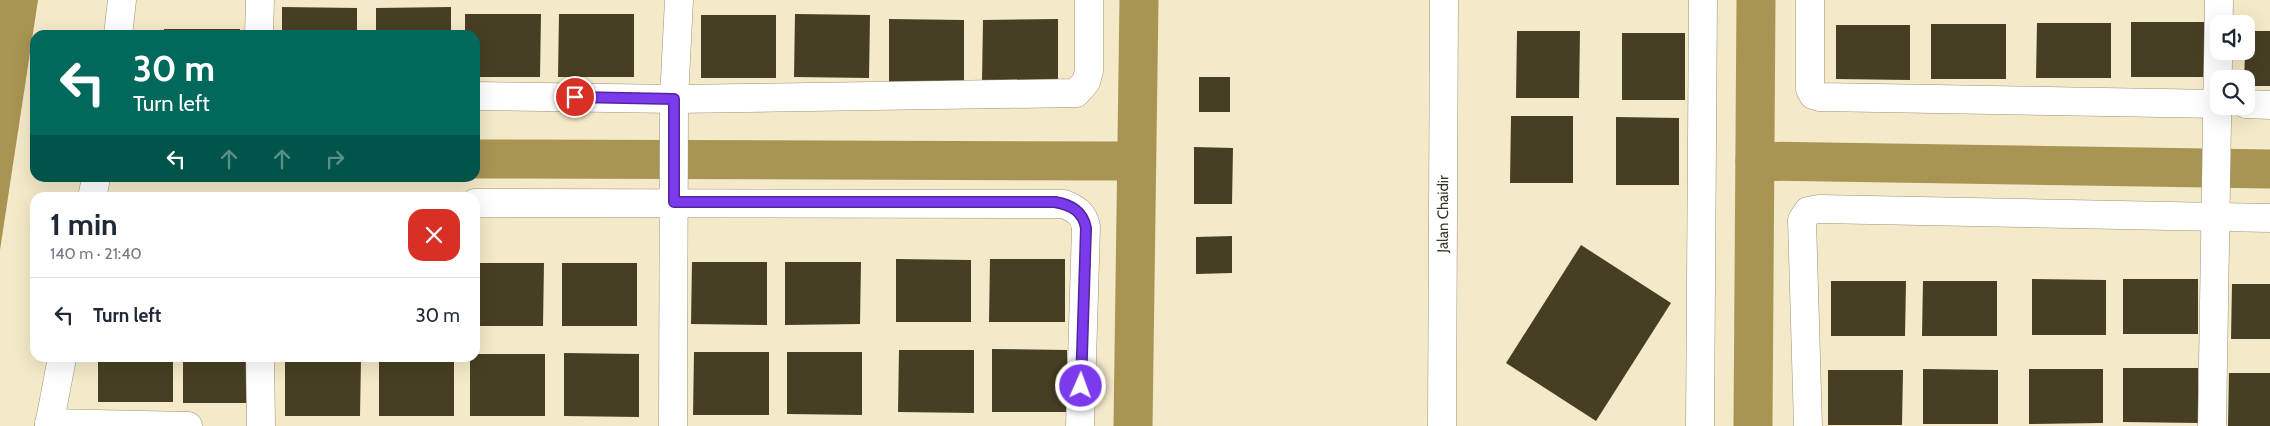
<!DOCTYPE html>
<html lang="en">
<head>
<meta charset="utf-8">
<style>
  :root { --surface:#fff; --page:#f2f2f3; --text:#1f2937; --muted:#747a83; --line:#e0e1e3 }
  body { margin:0; font-family:Cabin,sans-serif; background:var(--page); color:var(--text); height:100vh; display:flex; flex-direction:column; font-size:19px; white-space:nowrap }
  * { box-sizing:border-box; margin:0 }
  p { font-size:16px; color:var(--muted) }
  .icon { flex:none; width:28px; height:28px; fill:none; stroke:currentColor; stroke-width:2; stroke-linecap:round; stroke-linejoin:round }
  .map { position:relative; flex:1; overflow:hidden }
  .side { position:absolute; left:30px; top:192px; width:450px; height:170px; display:flex; flex-direction:column; background:var(--surface); border-radius:15px; box-shadow:0 5px 20px #0002 }
  .side>* { flex:none }
  .guide { position:absolute; left:30px; top:30px; width:450px; height:152px; border-radius:15px; box-shadow:0 5px 20px #0002; background:#00695c; color:#fff; overflow:hidden }
  .tools { position:absolute; left:2210px; top:15px; display:grid; gap:10px }
  .tools a { display:grid; place-items:center; width:45px; height:45px; border-radius:10px; background:var(--surface); box-shadow:0 5px 20px #0002; font-size:25px }
  .pin { position:absolute; display:grid; place-items:center; width:42px; height:42px; color:#fff; margin:-21px; border:2px solid #fff; border-radius:50%; box-shadow:0 1px 5px #0007 }
  .me { position:absolute; width:55px; margin:-28px; rotate:2deg; stroke-linejoin:round; filter:drop-shadow(0 0 4px #0008) }
  .turn { display:flex; align-items:center; gap:18px; height:105px; padding:0 20px; font-size:22px }
  .turn .icon { width:65px; height:65px; stroke-width:2.5 }
  .turn b { display:block; font-size:35px; line-height:42px }
  .lanes { display:flex; align-items:center; height:48px; padding:0 20px; background:#0003; justify-content:center; gap:25px; direction:ltr }
  .lanes .off { opacity:.35 }
  .round { display:grid; place-items:center; flex:none; width:52px; height:52px; border-radius:15px; background:var(--page) }
  .headline { display:flex; align-items:center; justify-content:space-between; height:85px; padding:0 20px }
  h1 { font-size:30px; font-weight:700; line-height:38px }
  ul { padding:0; list-style:none }
  li { display:flex; align-items:center; gap:15px; height:75px; padding:0 20px; border-top:1px solid var(--line) }
  li div { flex:1 }
  li b { display:block; font-size:19px }
  li em { font-style:normal }
  .map>svg:first-child { display:block }
  .water { fill:#a89553 }
  .lines { fill:none; stroke-linecap:round; stroke-linejoin:round }
  .canal { stroke:#a89553; stroke-width:39 }
  .building { fill:#473f23 }
  .minor-casing { stroke:#9c9375; stroke-width:29 }
  .minor { stroke:#fff; stroke-width:28 }
  .route-casing { stroke:#51269a; stroke-width:12 }
  .route { stroke:#7c3aed; stroke-width:9 }
  .labels { text-anchor:middle; stroke-width:5; stroke-linejoin:round; paint-order:stroke }
  .street-label { font-size:15px; fill:#383427; stroke:#fff }
</style>
</head>
<body>
<div class="map">
<svg width="2270" height="426" viewBox="0 0 2270 426">
  <rect width="100%" height="100%" fill="#f4eac9"/>
  <!-- water -->
  <path class="water" d="M0,0h38l-38,250z"/>
  <g class="lines">
    <!-- canal -->
    <g class="canal">
      <path d="M475,159l661,2"/>
      <path d="M1755,161l515,8"/>
      <path d="M1133,426l6,-426"/>
      <path d="M1753,426l3,-426"/>
    </g>
  </g>
  <!-- building -->
  <g class="building">
    <path d="M282,7l75,1v27h-75z"/>
    <path d="M451,7v28h-75v-27z"/>
    <path d="M465,14h76l-1,63h-65v-42h-10z"/>
    <path d="M559,14h75v63h-76z"/>
    <path d="M795,14l75,1 -1,63 -75,-1z"/>
    <rect x="701" y="15" width="75" height="63"/>
    <path d="M889,19l75,1v62h-75z"/>
    <path d="M1058,19v63h-76l1,-62z"/>
    <rect x="2131" y="22" width="75" height="55"/>
    <path d="M2037,23h74v55h-75z"/>
    <rect x="1931" y="24" width="75" height="55"/>
    <path d="M1836,25h74v55l-74,-1z"/>
    <rect x="164" y="29" width="76" height="6"/>
    <path d="M1517,31h63l-1,67h-63z"/>
    <path d="M2246,31h24v55h-24v-7h-2z"/>
    <rect x="1622" y="33" width="63" height="67"/>
    <rect x="1199" y="77" width="31" height="35"/>
    <path d="M1511,116h62v67h-63z"/>
    <path d="M1616,117l63,1v67h-63z"/>
    <path d="M1194,147l39,1 -1,56h-38z"/>
    <path d="M1232,236v37l-36,1v-37z"/>
    <path d="M1581,245l90,58 -75,118 -90,-58z"/>
    <path d="M896,259l75,1v62h-75z"/>
    <path d="M990,259h75v63h-76z"/>
    <path d="M692,262h75v63l-76,-1z"/>
    <path d="M785,262h76l-1,62 -75,1z"/>
    <path d="M475,263h69l-1,63h-68z"/>
    <rect x="562" y="263" width="75" height="63"/>
    <path d="M2032,279l74,1v55h-74z"/>
    <rect x="2123" y="279" width="75" height="55"/>
    <path d="M1831,281h75l-1,55h-74z"/>
    <path d="M1923,281h74v55h-75z"/>
    <path d="M2232,284h38v55h-39z"/>
    <path d="M992,349l75,1v62h-75z"/>
    <path d="M899,350h75v63l-76,-1z"/>
    <path d="M694,352h75v63h-76z"/>
    <path d="M787,352h75v63l-75,-1z"/>
    <path d="M564,353l75,1v63l-75,-1z"/>
    <path d="M475,354h70v62h-75v-58h5z"/>
    <rect x="98" y="358" width="75" height="44"/>
    <rect x="183" y="358" width="75" height="45"/>
    <path d="M285,358h76l-1,58h-75z"/>
    <rect x="379" y="358" width="75" height="58"/>
    <path d="M2123,368h75v55l-75,-1z"/>
    <path d="M1923,369l75,1v54h-75z"/>
    <path d="M2029,369h74v54l-74,1z"/>
    <path d="M1828,370h75l-1,55h-74z"/>
    <path d="M2229,373h41v53h-42z"/>
  </g>
  <g class="lines">
    <!-- minor casing -->
    <g class="minor-casing">
      <g id="minor">
        <path d="M1810,0v89l3,6 7,2 399,7"/>
        <path d="M118,35l4,-35"/>
        <path d="M259,35l1,-35"/>
        <path d="M475,96l199,3 402,-6 10,-11 3,-11v-71"/>
        <path d="M2246,104l24,1"/>
        <path d="M92,198l4,-20"/>
        <path d="M475,203l589,1c12,5 20,10 22,23l-6,199"/>
        <path d="M260,358l1,68"/>
        <path d="M49,423l139,3"/>
        <path d="M49,426l13,-68"/>
        <path d="M673,426l1,-327 5,-99"/>
        <path id="s1" d="M1442,426l2,-426"/>
        <path d="M1700,426l3,-426"/>
        <path d="M1808,426l-6,-206 6,-9 11,-2 451,9"/>
        <path d="M2212,426l7,-426"/>
      </g>
    </g>
    <!-- minor -->
    <use href="#minor" class="minor"/>
  </g>
  <g class="lines">
    <!-- route casing -->
    <g class="route-casing">
      <path id="route" d="M575,97l99,2v103h381c16,3 28,9 31,26l-5,158"/>
    </g>
    <!-- route -->
    <use href="#route" class="route"/>
  </g>
  <g class="labels">
    <!-- street labels -->
    <g class="street-label">
      <text dy="5" stroke="none"><textPath href="#s1" startOffset="212">Jalan Chaidir</textPath></text>
    </g>
  </g>
</svg>
<div class="tools">
<a><svg class="icon" aria-label="sound" viewBox="0 0 24 24"><path d="M4 9h4l5-4v14l-5-4H4zM17 9q2 3 0 6"/></svg></a>
<a><svg class="icon" aria-label="search" viewBox="0 0 24 24"><circle cx="10" cy="10" r="6"/><path d="M15 15l6 6"/></svg></a>
</div>
<div class="pin" style="left:575px;top:97px;background:#d93025"><svg class="icon" aria-label="arrive" viewBox="0 0 24 24"><path d="M6 21V4h12l-3 4 3 4H6"/></svg></div>
<svg class="me" style="left:1081px;top:386px" viewBox="-20 -20 40 40"><circle r="17" fill="#7c3aed" stroke="#fff" stroke-width="3"/><path d="M0-11L8 9 0 5-8 9z" fill="#fff"/></svg>
<div class="guide">
<div class="turn"><svg class="icon" aria-label="left" viewBox="0 0 24 24"><path d="M17 20v-9H6M10 6l-5 5 5 5"/></svg><div><b>30 m</b>Turn left</div></div>
<div class="lanes"><svg class="icon" aria-label="left" viewBox="0 0 24 24"><path d="M17 20v-9H6M10 6l-5 5 5 5"/></svg><svg class="icon off" aria-label="ahead" viewBox="0 0 24 24"><path d="M12 20V5M6 11l6-6 6 6"/></svg><svg class="icon off" aria-label="ahead" viewBox="0 0 24 24"><path d="M12 20V5M6 11l6-6 6 6"/></svg><svg class="icon off" aria-label="right" viewBox="0 0 24 24"><path d="M7 20v-9h11M14 6l5 5-5 5"/></svg></div>
</div>
<section class="side">
<div class="headline"><div><h1>1 min</h1><p>140 m · 21:40</p></div><a class="round" style="background:#d93025;color:#fff"><svg class="icon" aria-label="close" viewBox="0 0 24 24"><path d="M6 6l12 12M18 6L6 18"/></svg></a></div>
<ul>
<li><svg class="icon" aria-label="left" viewBox="0 0 24 24"><path d="M17 20v-9H6M10 6l-5 5 5 5"/></svg><div><b>Turn left</b></div><em>30 m</em></li>
</ul>
</section>
</div>
</body>
</html>
